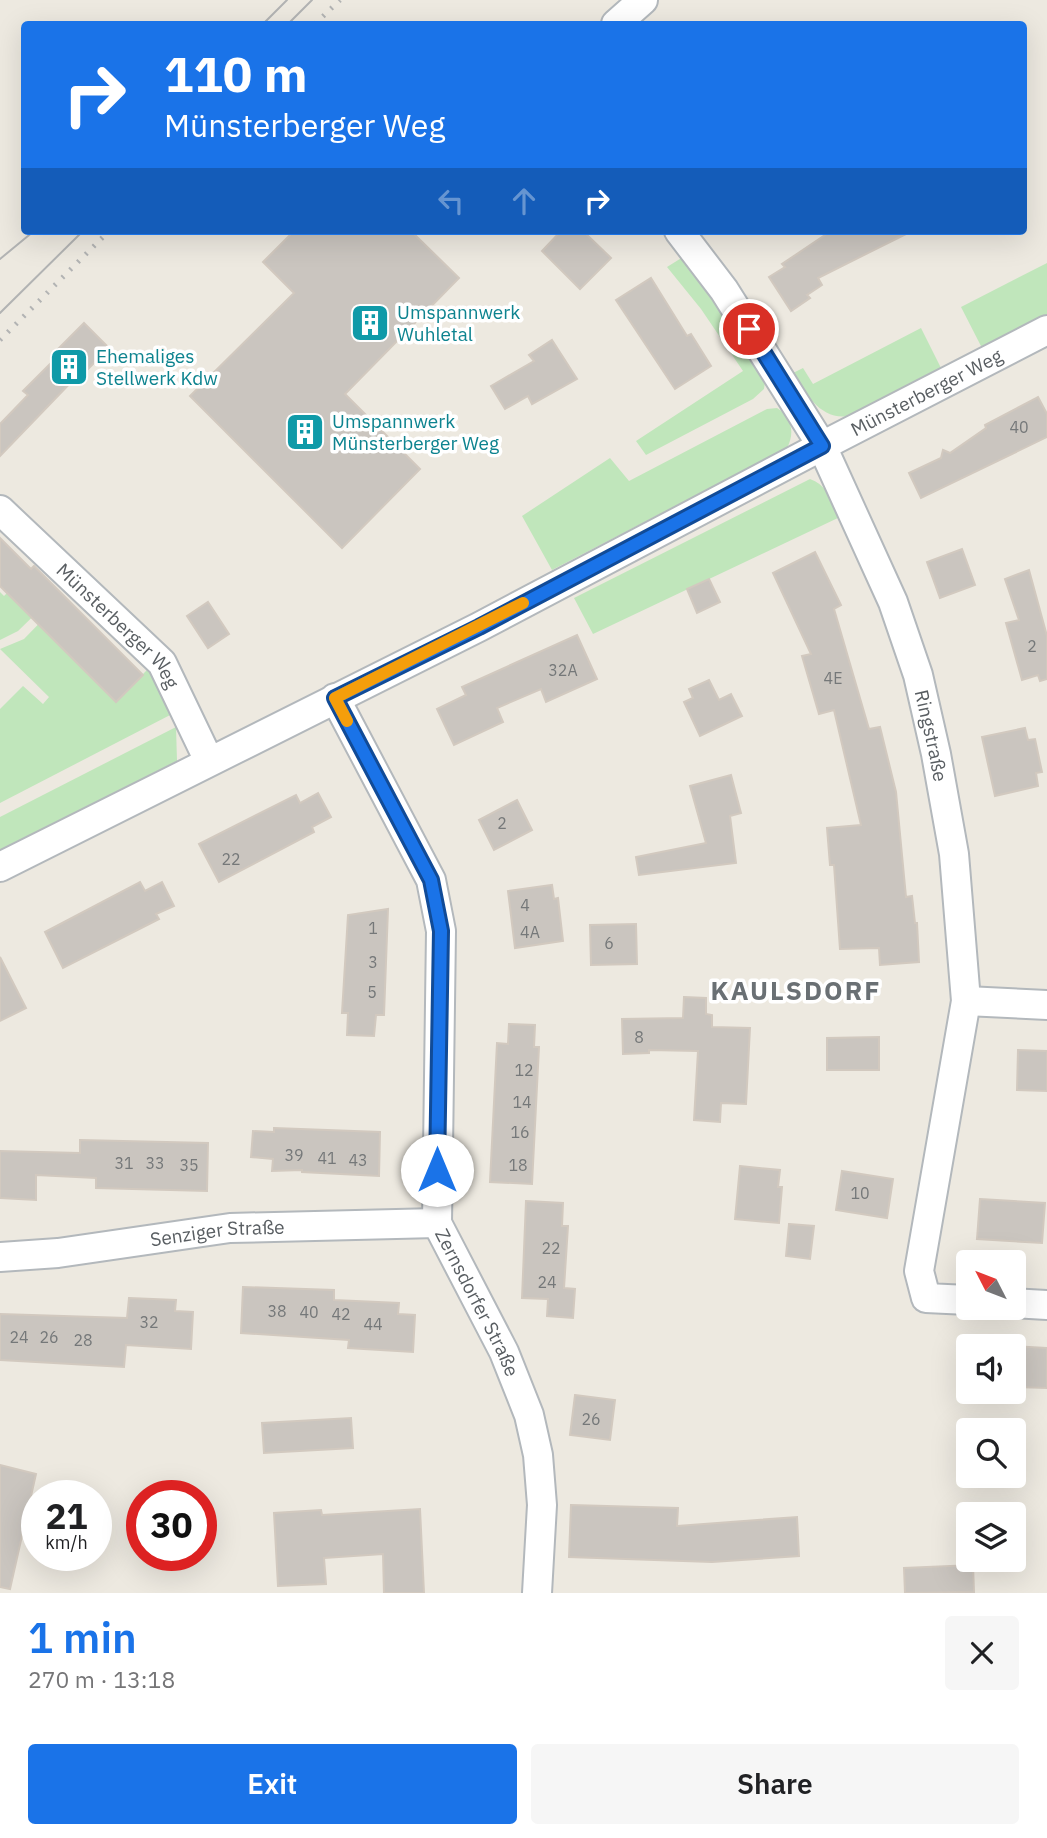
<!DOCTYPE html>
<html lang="en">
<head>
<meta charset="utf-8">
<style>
  :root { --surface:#fff; --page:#f6f6f6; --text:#202124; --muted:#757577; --accent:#1a73e8 }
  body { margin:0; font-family:"IBM Plex Sans",sans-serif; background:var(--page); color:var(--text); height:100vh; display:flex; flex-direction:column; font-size:26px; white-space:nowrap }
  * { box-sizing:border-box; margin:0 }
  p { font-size:23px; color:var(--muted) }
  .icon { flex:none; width:38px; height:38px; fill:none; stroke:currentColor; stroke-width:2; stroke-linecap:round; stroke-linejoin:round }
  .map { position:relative; height:1593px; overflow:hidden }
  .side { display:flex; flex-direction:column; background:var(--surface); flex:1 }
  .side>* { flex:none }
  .guide { position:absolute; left:21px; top:21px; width:1006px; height:214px; border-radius:7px; box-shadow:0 7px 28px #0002; background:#1a73e8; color:#fff; overflow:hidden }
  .needle { width:46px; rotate:312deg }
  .fabs { position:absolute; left:956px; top:1250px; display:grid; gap:14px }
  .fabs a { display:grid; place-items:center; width:70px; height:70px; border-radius:7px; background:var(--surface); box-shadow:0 7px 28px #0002; font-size:35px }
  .speed { position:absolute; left:21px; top:1480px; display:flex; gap:14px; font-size:35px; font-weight:700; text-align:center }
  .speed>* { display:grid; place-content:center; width:91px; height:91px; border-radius:50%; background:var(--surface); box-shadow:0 7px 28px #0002; line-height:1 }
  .speed small { font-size:18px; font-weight:400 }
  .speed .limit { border:10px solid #d22; background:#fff; color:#111 }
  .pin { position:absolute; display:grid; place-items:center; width:60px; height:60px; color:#fff; margin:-30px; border:4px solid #fff; border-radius:50%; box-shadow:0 2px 7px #0007 }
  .me { position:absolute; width:77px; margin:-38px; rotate:0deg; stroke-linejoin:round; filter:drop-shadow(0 0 5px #0008) }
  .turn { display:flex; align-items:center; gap:24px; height:147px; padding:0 28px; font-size:32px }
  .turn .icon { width:91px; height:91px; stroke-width:2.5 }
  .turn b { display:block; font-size:49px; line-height:60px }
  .lanes { display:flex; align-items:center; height:66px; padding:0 28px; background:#0003; justify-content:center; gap:35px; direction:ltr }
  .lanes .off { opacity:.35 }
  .round { display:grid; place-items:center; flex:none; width:74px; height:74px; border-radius:7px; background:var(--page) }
  .summary { display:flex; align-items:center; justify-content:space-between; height:119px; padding:0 28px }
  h1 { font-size:42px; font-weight:600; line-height:52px; color:var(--accent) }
  .cta { display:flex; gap:14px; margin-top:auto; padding:14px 28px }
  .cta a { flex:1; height:80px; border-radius:7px; background:var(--accent); color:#fff; font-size:28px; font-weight:600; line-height:80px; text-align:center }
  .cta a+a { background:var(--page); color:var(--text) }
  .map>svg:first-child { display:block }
  .green { fill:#c0e6bb }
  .building { fill:#cac5bf; stroke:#d2c9bf; stroke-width:2 }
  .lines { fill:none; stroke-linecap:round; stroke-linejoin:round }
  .minor-casing { stroke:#b3b8bc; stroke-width:32 }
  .minor { stroke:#fff; stroke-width:28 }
  .tram { stroke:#b2b3b3; stroke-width:2 }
  .rail { stroke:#b2b3b3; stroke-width:5; stroke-dasharray:2 9; stroke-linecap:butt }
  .route-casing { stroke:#114b97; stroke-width:18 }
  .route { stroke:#1a73e8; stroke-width:12 }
  .slow { stroke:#f59e0b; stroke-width:12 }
  .labels { text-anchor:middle; stroke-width:7; stroke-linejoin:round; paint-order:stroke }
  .number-label { font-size:16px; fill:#757879 }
  .culture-label { font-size:19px; fill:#0d838f; stroke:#fff; text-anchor:start }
  .street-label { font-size:19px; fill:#595e62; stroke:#fff }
  .district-label { font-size:26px; font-weight:bold; letter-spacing:2px; fill:#6a7074; stroke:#fff }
</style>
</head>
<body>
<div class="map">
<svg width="1047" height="1593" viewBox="0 0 1047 1593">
  <rect width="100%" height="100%" fill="#ede9e0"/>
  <!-- green -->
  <g class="green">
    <path d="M683,257l41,56 41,69 -1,7 -11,10 -107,56 -10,-14 107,-70 -42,-62 -34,-42z"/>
    <path d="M1047,263v52l-65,33 -21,-41z"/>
    <path d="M921,328l21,42 -93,46c-27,5 -44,-22 -56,-43l10,-5 10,16z"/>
    <path d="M777,408c15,9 18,25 10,40l-235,122 -30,-54 88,-58 19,23 138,-72z"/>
    <path d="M810,479c17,6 22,22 30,38l-247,117 -19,-36z"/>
    <path d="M59,591l-41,40 -18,9v-48l4,4 3,-3 18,18z"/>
    <path d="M65,597l51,104 36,-36 22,48 -174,90v-94l23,-23 20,18 6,-7 -49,-48 24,-10z"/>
    <path d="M176,727l1,34 -177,91v-35z"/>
  </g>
  <!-- building -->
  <g class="building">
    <path d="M294,231h117l48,47 -114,116 75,75 -78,79 -152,-152 104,-103 -31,-31z"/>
    <path d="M561,231h22l28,27 -31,31 -38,-38z"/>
    <path d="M831,231h81l-94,47 4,7 -15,10 3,3 -19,13 -22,-34 16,-10 -3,-3z"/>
    <path d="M651,278l36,58 4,-2 20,32 -36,23 -59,-89z"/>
    <path d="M84,323l25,25 -29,29 -2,-2 -78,81v-32l28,-29 -5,-4 32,-32 -2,-5z"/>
    <path d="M552,340l25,39 -45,25 -4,-8 -23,13 -14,-23 43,-25 -5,-6z"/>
    <path d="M1038,397l9,17v23l-126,61 -12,-25 32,-15 2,-8 7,3 36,-25 -1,-3z"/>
    <path d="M0,538l31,31 3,-3 109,109 -27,27 -116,-116z"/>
    <path d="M962,549l13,36 -35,13 -13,-36z"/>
    <path d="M815,552l26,53 -7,4 35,120 11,-2 16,65 10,105 6,-1 3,27h2l2,39 -39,3 -1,-17 -39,1 -6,-84h-4l-3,-37 34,-3 -27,-115 -15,4 -17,-58 9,-2 -38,-81z"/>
    <path d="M1029,570l18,66v43l-7,2 -2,-6 -16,5 -16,-57 13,-3 -14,-41z"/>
    <path d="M709,579l11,23 -23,11 -10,-24z"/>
    <path d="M208,602l21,32 -21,14 -21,-32z"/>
    <path d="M577,635l20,44 -51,23 -5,-13 -44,19 6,14 -49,23 -17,-36 29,-14 -4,-8z"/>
    <path d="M709,680l10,20 12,-6 11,22 -42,20 -16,-34 9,-4 -4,-9z"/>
    <path d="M1025,728l3,12 7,-1 7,33 -6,1 2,13 -43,10 -13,-59z"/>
    <path d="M731,775l10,38 -11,3 6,47 -97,12 -3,-18 70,-14 -16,-57z"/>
    <path d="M318,793l13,24 -19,10 2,5 -95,50 -20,-38 97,-49 4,8z"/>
    <path d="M517,800l15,30 -38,20 -15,-30z"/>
    <path d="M140,882l5,9 17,-9 12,24 -18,8 3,5 -96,49 -18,-36z"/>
    <path d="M552,885l2,14 4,-1 5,43 -48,7 -7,-57z"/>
    <path d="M388,909l-4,106h-8l-2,21 -27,-1 1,-22h-6l6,-98z"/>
    <path d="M636,924l1,40 -46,1 -1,-40z"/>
    <path d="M0,957l26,51 -26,13z"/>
    <path d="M684,997l22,1v16l6,1v12l38,1 -4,76 -25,-1 -1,19 -26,-2 4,-69 -49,-1v3l-26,1 -1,-35 61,-1z"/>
    <path d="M509,1024l26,1 -1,22h5l-7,137 -42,-2 7,-139 11,1z"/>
    <path d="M879,1037v33h-52v-32z"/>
    <path d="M1018,1050l29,1v40l-30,-1z"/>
    <path d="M274,1128l106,4 -1,44 -77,-4v-2l-30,1 1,-12 -22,-2 2,-26 21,1z"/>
    <path d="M80,1140l128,3 -1,48 -111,-3v-10l-60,-3v25l-36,-2v-47l80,2z"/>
    <path d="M740,1166l40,4 -2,17h4l-3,36 -44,-4z"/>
    <path d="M842,1171l51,8 -6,39 -51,-8z"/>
    <path d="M980,1199l65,4 -3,40 -65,-4z"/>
    <path d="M526,1201l37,2 -1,23h6l-4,62 11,1 -2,29 -26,-2 1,-17 -26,-1z"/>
    <path d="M789,1224l25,2 -4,33 -24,-3z"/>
    <path d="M243,1287l91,3v10l65,3 -1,11 17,1 -2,37 -65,-4 1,-8 -108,-7z"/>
    <path d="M129,1298l47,2 -1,11 18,1 -2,37 -65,-4 -2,22 -124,-7v-46l127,4z"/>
    <path d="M1013,1346l34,2v40l-34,-1z"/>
    <path d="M575,1395l40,5 -5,40 -40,-5z"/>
    <path d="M351,1418l2,30 -89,5 -2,-30z"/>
    <path d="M0,1465l36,9 -26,115 -10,-2z"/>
    <path d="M571,1505l107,3 -1,18 120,-9 2,39 -87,6 -143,-5z"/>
    <path d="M420,1509l4,84h-40l-1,-39 -59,4 2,26 -48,2 -4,-73 47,-3 1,5z"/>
    <path d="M973,1565l1,27 -69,1 -1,-25z"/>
  </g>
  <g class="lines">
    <!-- minor casing -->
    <g class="minor-casing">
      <g id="minor">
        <path d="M616,24l27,-24"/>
        <path id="s1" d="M679,231l45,59 98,156 71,156 25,73 18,79 18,100 12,147 -47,270 7,27 42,2"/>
        <path id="s2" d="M0,510l162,153 47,98"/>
        <path id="s3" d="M335,698l96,182 10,51 -4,292 67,129 25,63 9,40 4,50 -5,88"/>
        <path id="s4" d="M0,867l479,-240 343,-181 225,-116"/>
        <path d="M966,1001l81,4"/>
        <path id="s5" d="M0,1257l58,-4 172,-25 207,-5"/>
        <path d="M1013,1303l34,2"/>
      </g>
    </g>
    <!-- minor -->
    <use href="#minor" class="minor"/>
    <!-- tram -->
    <g class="tram">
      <path d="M263,24l24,-24"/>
      <path d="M288,24l24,-24"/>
      <path d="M0,259l34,-28"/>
      <path d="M0,313l83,-82"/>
    </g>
    <!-- rail -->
    <g class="rail">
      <path d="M315,24l25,-24"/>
      <path d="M0,340l109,-109"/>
    </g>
  </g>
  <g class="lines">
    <!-- route casing -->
    <g class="route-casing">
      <path id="route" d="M437,1170l4,-239 -10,-51 -96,-182 144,-71 343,-181 -73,-117"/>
    </g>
    <!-- route -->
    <use href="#route" class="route"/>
    <!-- slow -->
    <path class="slow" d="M347,721l-12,-23 188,-95"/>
  </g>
  <!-- icons -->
  <defs>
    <g id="building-square" transform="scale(2.0125)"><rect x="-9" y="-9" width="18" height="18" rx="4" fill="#0f9aa8" stroke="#fff"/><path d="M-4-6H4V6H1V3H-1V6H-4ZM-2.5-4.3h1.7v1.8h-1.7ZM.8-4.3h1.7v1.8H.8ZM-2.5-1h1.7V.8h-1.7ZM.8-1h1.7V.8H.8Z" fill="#fff"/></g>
  </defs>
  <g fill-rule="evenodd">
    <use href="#building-square" x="370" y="323"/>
    <use href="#building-square" x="69" y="367"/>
    <use href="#building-square" x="305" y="432"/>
  </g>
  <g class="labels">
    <!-- number labels -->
    <g class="number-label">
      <text x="1019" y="433">40</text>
      <text x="1032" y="652">2</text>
      <text x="563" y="676">32A</text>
      <text x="833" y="684">4E</text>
      <text x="502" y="829">2</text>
      <text x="231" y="865">22</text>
      <text x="525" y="911">4</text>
      <text x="373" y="934">1</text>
      <text x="530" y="938">4A</text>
      <text x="609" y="949">6</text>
      <text x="373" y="968">3</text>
      <text x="372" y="998">5</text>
      <text x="639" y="1043">8</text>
      <text x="524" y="1076">12</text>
      <text x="522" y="1108">14</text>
      <text x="520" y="1138">16</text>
      <text x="294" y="1161">39</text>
      <text x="327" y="1164">41</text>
      <text x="358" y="1166">43</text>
      <text x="124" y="1169">31</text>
      <text x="155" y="1169">33</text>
      <text x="189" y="1171">35</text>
      <text x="518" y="1171">18</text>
      <text x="860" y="1199">10</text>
      <text x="551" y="1254">22</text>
      <text x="547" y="1288">24</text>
      <text x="277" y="1317">38</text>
      <text x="309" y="1318">40</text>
      <text x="341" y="1320">42</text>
      <text x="149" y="1328">32</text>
      <text x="373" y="1330">44</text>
      <text x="19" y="1343">24</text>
      <text x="49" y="1343">26</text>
      <text x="83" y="1346">28</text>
      <text x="591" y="1425">26</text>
    </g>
    <!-- culture labels -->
    <g class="culture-label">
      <text x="397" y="319">Umspannwerk<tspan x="397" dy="22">Wuhletal</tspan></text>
      <text x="96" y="363">Ehemaliges<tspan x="96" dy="22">Stellwerk Kdw</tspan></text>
      <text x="332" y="428">Umspannwerk<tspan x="332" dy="22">Münsterberger Weg</tspan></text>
    </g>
    <!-- street labels -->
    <g class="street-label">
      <text dy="7" stroke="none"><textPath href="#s4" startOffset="1041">Münsterberger Weg</textPath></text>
      <text dy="7" stroke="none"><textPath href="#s2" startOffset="166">Münsterberger Weg</textPath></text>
      <text dy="7" stroke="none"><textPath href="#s1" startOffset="569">Ringstraße</textPath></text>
      <text dy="7" stroke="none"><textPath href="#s5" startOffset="219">Senziger Straße</textPath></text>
      <text dy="7" stroke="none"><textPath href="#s3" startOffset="639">Zernsdorfer Straße</textPath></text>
    </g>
    <!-- district labels -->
    <g class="district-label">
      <text x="796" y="1000">KAULSDORF</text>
    </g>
  </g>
</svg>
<div class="fabs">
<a><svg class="needle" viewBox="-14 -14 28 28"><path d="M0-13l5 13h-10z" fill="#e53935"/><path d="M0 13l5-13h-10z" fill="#757577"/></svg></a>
<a><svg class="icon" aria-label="sound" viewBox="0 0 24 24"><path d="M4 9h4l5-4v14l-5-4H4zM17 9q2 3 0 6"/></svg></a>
<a><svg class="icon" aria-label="search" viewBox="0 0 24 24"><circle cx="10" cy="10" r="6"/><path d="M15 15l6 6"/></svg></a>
<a><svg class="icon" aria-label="layers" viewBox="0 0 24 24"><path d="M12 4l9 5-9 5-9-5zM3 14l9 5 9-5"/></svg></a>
</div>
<div class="speed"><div>21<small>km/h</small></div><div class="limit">30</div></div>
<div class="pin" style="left:749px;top:329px;background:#d93025"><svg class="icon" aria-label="arrive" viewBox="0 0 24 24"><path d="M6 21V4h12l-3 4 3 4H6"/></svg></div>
<svg class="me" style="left:437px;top:1170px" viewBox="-20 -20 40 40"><circle r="19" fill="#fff"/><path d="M0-13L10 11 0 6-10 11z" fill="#1a73e8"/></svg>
<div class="guide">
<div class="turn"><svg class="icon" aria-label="right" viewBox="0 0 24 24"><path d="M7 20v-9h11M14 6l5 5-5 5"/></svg><div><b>110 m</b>Münsterberger Weg</div></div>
<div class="lanes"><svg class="icon off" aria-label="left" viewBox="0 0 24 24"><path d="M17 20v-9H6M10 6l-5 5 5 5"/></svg><svg class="icon off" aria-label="ahead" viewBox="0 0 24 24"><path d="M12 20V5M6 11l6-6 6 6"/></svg><svg class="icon" aria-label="right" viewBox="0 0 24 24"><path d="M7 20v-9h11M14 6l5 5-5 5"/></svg></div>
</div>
</div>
<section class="side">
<div class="summary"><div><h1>1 min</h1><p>270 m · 13:18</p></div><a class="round"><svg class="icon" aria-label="close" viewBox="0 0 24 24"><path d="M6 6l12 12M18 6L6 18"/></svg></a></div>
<div class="cta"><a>Exit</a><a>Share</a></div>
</section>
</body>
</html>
